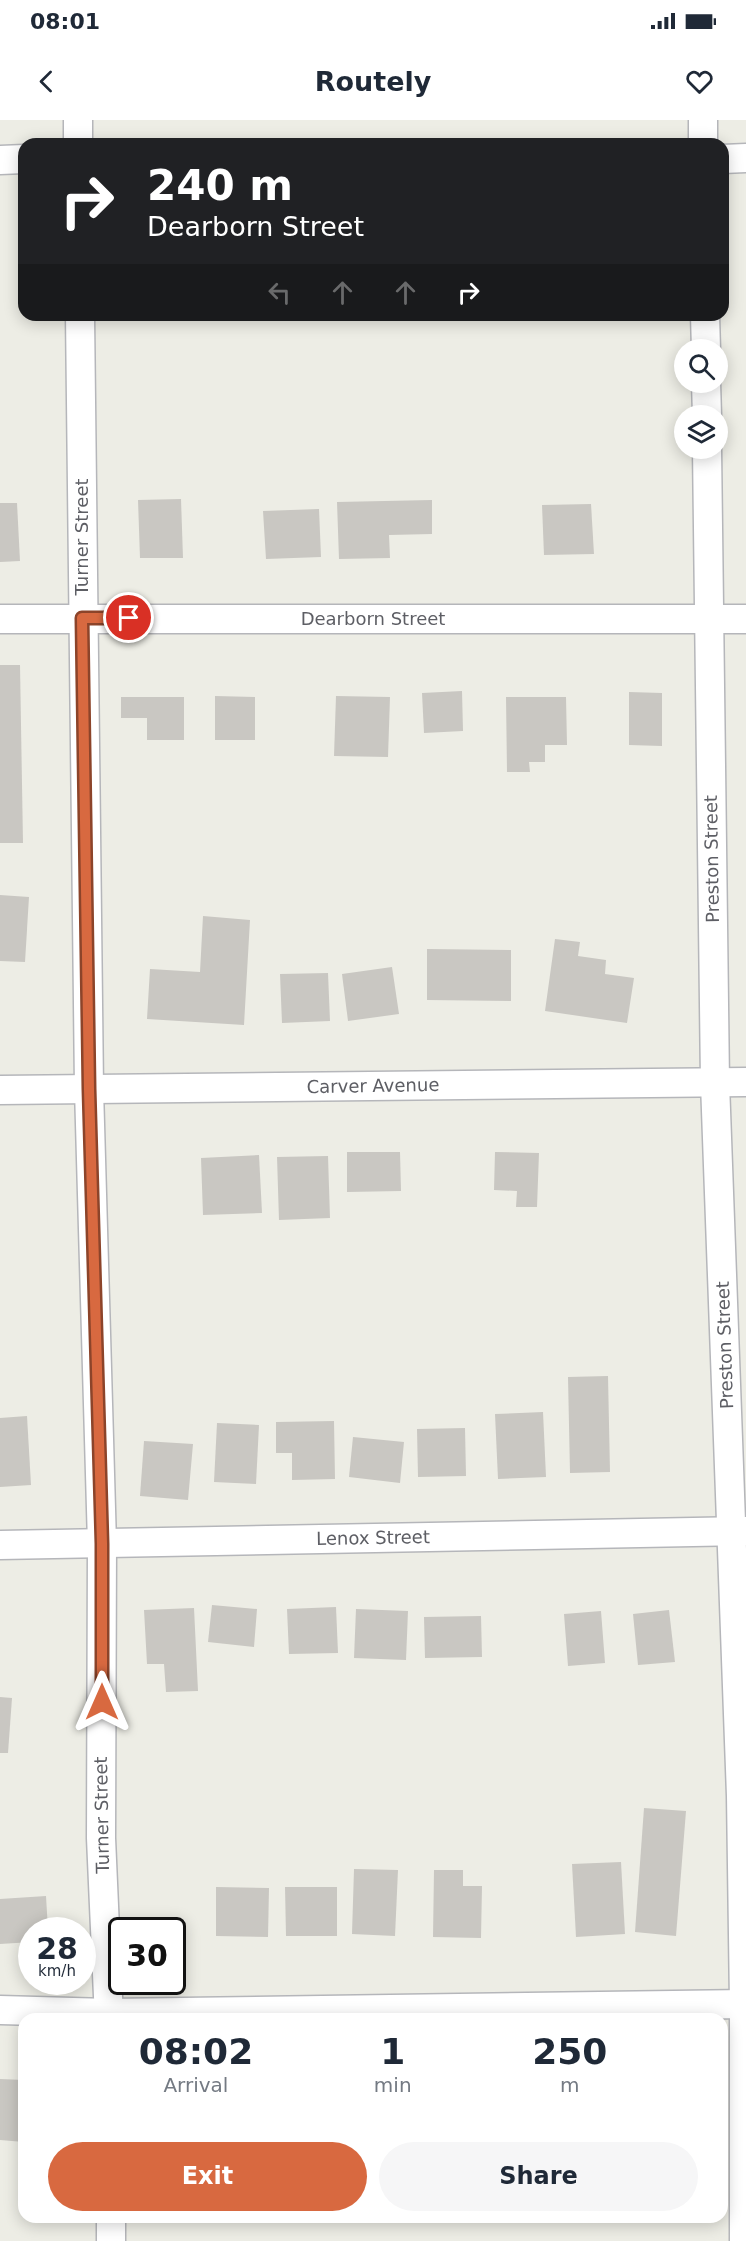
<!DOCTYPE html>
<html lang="en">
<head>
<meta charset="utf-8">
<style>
  :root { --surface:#fff; --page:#f6f6f7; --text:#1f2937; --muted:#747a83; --accent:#d86940 }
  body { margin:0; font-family:"DejaVu Sans",sans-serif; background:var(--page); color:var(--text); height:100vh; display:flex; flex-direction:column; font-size:22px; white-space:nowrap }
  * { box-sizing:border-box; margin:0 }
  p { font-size:20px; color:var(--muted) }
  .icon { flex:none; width:33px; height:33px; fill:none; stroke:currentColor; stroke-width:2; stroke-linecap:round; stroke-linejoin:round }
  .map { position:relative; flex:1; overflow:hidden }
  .details { position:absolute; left:18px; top:1893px; width:710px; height:210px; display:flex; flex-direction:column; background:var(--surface); border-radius:18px; box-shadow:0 3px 15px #0003 }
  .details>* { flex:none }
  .top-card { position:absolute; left:18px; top:18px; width:711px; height:183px; border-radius:18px; box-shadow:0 3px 15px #0003; background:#202124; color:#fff; overflow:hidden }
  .controls { position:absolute; left:674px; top:219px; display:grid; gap:12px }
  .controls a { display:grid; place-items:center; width:54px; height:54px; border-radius:50%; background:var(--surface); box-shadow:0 3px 15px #0003; font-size:30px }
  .speed { position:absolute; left:18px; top:1797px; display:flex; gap:12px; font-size:30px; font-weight:700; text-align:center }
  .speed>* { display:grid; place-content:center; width:78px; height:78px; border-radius:50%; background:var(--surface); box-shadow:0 3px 15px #0003; line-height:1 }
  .speed small { font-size:15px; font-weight:400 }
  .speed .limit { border:3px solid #111; border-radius:9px; background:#fff; color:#111 }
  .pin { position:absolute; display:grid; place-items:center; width:51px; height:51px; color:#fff; margin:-26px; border:3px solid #fff; border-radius:50%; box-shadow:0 2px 6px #0007 }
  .me { position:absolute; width:66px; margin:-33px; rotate:0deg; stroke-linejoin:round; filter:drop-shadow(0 0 4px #0008) }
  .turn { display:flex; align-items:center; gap:21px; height:126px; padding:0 30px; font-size:27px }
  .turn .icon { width:78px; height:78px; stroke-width:2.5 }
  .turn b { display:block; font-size:42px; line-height:51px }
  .lanes { display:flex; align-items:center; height:57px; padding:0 30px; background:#0003; justify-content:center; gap:30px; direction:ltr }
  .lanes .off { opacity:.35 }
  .eta { display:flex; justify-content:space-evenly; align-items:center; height:102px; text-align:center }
  .eta b { font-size:36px; font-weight:800; line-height:42px }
  .button { display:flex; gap:12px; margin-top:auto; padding:12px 30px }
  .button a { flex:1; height:69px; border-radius:36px; background:var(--accent); color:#fff; font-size:24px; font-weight:800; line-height:69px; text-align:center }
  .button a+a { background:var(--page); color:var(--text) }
  .status { display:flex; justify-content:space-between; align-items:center; height:42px; padding:0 30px; background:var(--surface); direction:ltr }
  .status svg { height:16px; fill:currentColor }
  header { display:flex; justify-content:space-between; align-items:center; height:78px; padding:0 30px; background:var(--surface); font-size:27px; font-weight:800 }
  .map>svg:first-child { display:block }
  .building { fill:#c9c7c2 }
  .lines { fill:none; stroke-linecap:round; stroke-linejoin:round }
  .minor-casing { stroke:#b5b6ba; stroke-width:31 }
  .minor { stroke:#fff; stroke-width:28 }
  .route-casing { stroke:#8c442a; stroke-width:15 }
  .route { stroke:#d86940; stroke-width:10 }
  .labels { text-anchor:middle; stroke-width:6; stroke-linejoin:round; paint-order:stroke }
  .street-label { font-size:18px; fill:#5d5e64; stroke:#fff }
</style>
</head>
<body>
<div class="status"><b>08:01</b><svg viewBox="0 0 49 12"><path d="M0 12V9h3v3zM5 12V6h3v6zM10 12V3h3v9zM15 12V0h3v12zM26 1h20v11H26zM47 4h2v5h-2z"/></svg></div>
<header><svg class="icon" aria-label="back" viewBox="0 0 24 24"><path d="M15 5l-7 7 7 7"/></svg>Routely<svg class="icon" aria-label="heart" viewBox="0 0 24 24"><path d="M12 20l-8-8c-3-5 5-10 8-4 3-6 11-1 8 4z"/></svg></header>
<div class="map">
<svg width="746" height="2121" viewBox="0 0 746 2121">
  <rect width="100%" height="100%" fill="#edede5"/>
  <!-- building -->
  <g class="building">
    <path d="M181,379l2,59h-43l-2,-58z"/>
    <path d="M432,380v34l-43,1 1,23 -51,1 -2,-57z"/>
    <path d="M0,383h17l3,58 -20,1z"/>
    <path d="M591,384l3,50 -50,1 -2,-50z"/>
    <path d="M319,389l2,48 -55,2 -3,-48z"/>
    <path d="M0,545h20l3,178h-23z"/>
    <path d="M462,571l1,40 -39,2 -2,-40z"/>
    <path d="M629,572l33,1v53l-33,-1z"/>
    <path d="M215,576l40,1v43h-40z"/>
    <path d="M336,576l54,1 -2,60 -54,-1z"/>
    <path d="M121,577h63v43h-37v-22h-26z"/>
    <path d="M506,577h60l1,48h-22v17h-16l1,10h-23z"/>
    <path d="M0,775l29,2 -4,65 -25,-1z"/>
    <path d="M203,796l47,4 -6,105 -97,-6 3,-50 50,3z"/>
    <path d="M555,819l25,3 -2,14 28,4 -1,14 29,4 -7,45 -82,-12z"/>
    <path d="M427,829l84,1v51l-84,-1z"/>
    <path d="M392,847l7,47 -51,7 -6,-47z"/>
    <path d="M328,853l2,48 -48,2 -2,-49z"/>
    <path d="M347,1032h53l1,39 -54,1z"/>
    <path d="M495,1032l44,1 -2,54h-21l1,-16 -23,-1z"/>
    <path d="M259,1035l3,58 -59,2 -2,-57z"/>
    <path d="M328,1036l2,62 -51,2 -2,-63z"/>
    <path d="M608,1256l2,96 -40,1 -2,-96z"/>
    <path d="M543,1292l3,65 -48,2 -3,-65z"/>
    <path d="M27,1296l4,69 -31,2v-69z"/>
    <path d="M334,1301l1,58 -43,1v-27h-16v-31z"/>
    <path d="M217,1303l42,2 -3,59 -42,-2z"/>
    <path d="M465,1308l1,48 -48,1 -1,-48z"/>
    <path d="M353,1317l51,5 -4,41 -51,-6z"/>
    <path d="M144,1321l49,3 -5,56 -48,-4z"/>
    <path d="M212,1485l45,4 -3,38 -46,-5z"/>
    <path d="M336,1487l2,46 -49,1 -2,-45z"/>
    <path d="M194,1488l4,83 -32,1 -2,-28h-17l-3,-54z"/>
    <path d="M356,1489l52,2 -2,49 -52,-2z"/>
    <path d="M669,1490l6,52 -37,3 -5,-51z"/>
    <path d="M601,1491l4,52 -37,3 -4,-52z"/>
    <path d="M481,1496l1,41 -57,1 -1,-41z"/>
    <path d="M0,1577l12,1 -4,55h-8z"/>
    <path d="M644,1688l42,3 -10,125 -41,-4z"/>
    <path d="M621,1742l4,72 -49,3 -4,-73z"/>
    <path d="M354,1749l44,1 -3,66 -43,-2z"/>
    <path d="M434,1750h29v16h19l-1,52 -48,-1z"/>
    <path d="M216,1767l53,1 -1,49 -52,-1z"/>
    <path d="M285,1767h52v49h-51z"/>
    <path d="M46,1776l2,34h-16v12l-32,2v-45z"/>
    <path d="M0,1959l24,1v62l-24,-2z"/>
  </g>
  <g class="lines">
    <!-- minor casing -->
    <g class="minor-casing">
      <g id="minor">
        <path d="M78,0v24"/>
        <path d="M703,0v24"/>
        <path d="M723,39l23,-1"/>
        <path d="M0,40l24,-1"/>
        <path d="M80,195l9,774 13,455 -1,294 8,181"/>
        <path d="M705,195l1,35"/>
        <path d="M706,262l1,34"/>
        <path d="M707,328l8,635 26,713 3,208v237"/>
        <path d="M0,499h746"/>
        <path d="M0,970l746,-8"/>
        <path d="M0,1425l746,-14"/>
        <path d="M0,1890l109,3 637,-9"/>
        <path d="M111,2097v24"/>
      </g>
    </g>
    <!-- minor -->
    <use href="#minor" class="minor"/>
  </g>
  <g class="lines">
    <!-- route casing -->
    <g class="route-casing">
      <path id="route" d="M102,1582v-158l-13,-455 -7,-471h47"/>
    </g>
    <!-- route -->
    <use href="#route" class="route"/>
  </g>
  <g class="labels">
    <!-- street labels -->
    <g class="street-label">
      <text transform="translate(82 417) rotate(-90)" y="6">Turner Street</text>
      <text x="373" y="505">Dearborn Street</text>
      <text transform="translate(712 739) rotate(-91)" y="6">Preston Street</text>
      <text transform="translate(373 966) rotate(-1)" y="6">Carver Avenue</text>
      <text transform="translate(725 1225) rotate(-92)" y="6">Preston Street</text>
      <text transform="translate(373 1418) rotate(-1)" y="6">Lenox Street</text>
      <text transform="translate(102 1695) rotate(-91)" y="6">Turner Street</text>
    </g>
  </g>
</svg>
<div class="controls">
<a><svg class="icon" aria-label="search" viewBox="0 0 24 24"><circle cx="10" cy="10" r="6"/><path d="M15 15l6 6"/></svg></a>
<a><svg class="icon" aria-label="layers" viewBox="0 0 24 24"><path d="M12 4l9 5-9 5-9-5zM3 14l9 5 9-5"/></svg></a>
</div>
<div class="speed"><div>28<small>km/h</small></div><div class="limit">30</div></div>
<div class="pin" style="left:129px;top:498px;background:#d93025"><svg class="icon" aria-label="arrive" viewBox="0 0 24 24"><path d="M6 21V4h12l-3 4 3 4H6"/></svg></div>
<svg class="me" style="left:102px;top:1582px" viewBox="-20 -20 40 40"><path d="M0-17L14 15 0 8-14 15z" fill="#d86940" stroke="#fff" stroke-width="4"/></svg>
<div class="top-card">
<div class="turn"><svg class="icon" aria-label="right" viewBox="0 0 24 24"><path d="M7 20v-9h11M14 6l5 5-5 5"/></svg><div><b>240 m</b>Dearborn Street</div></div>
<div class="lanes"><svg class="icon off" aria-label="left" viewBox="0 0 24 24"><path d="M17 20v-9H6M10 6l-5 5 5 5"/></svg><svg class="icon off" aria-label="ahead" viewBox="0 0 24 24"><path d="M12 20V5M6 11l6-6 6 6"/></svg><svg class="icon off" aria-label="ahead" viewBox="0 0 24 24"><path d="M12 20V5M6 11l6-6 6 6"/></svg><svg class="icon" aria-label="right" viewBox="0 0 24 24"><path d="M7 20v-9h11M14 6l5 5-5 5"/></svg></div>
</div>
<section class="details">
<div class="eta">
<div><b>08:02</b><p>Arrival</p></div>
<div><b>1</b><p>min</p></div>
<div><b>250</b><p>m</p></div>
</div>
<div class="button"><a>Exit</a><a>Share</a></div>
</section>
</div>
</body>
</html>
